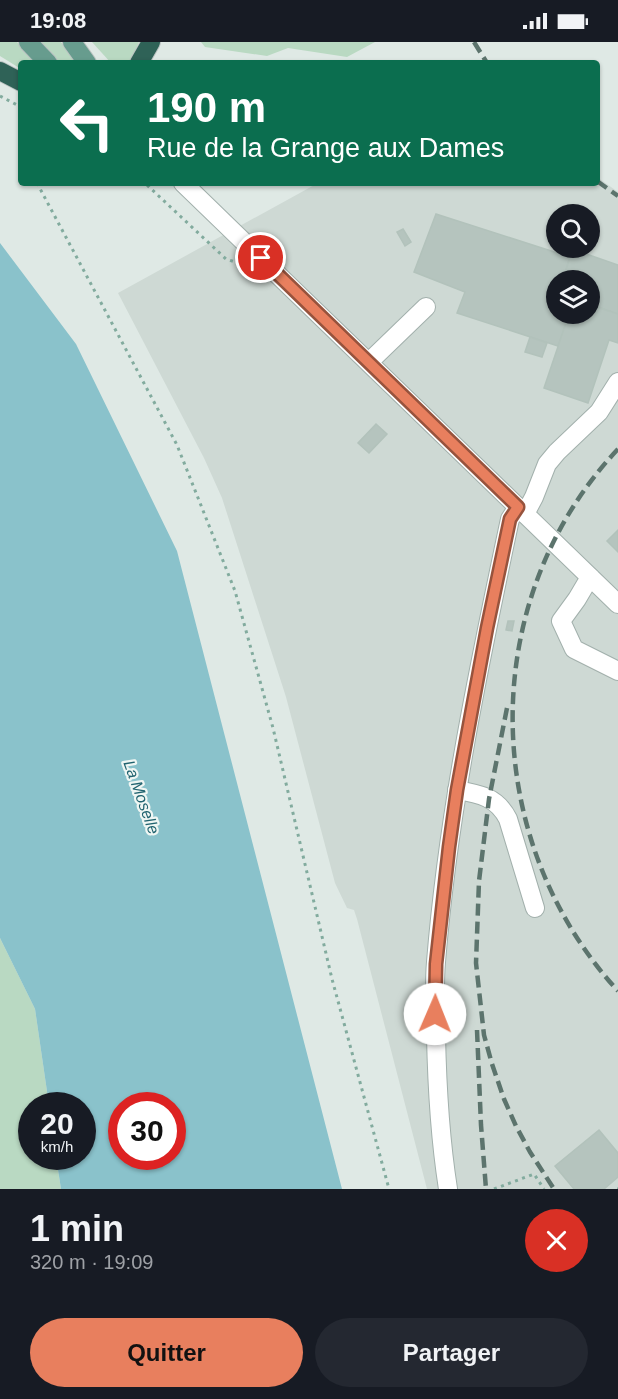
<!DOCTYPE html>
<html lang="fr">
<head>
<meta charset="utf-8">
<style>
  :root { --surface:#171b24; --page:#242831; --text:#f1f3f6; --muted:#9ea1a6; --accent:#e87f5e }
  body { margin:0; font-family:Arial,sans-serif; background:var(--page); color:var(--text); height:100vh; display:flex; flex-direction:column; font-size:22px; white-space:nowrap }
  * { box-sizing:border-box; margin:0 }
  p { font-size:20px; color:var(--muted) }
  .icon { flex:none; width:33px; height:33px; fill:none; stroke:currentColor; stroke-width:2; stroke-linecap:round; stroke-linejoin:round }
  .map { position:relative; height:1147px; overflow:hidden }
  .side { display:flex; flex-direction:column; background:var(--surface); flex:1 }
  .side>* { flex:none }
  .hud { position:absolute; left:18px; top:18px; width:582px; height:126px; border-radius:6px; box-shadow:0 2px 4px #0004; background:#0b6e4f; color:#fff; overflow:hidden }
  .tools { position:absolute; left:546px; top:162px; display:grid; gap:12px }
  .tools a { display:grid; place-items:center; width:54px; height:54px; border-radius:50%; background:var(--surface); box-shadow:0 2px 4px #0004; font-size:30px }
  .speed { position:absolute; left:18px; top:1050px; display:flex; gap:12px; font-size:30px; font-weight:700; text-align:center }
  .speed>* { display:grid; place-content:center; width:78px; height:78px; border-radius:50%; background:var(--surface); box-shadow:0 2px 4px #0004; line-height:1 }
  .speed small { font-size:15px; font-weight:400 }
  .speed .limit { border:9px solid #d22; background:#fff; color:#111 }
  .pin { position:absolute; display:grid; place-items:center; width:51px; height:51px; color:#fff; margin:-26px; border:3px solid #fff; border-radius:50%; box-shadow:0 2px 6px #0007 }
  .me { position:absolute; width:66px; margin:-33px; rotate:1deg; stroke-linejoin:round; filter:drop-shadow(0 0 4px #0008) }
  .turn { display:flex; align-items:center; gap:21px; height:126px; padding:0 30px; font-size:27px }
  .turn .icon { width:78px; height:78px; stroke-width:2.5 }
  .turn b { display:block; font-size:42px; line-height:51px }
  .round { display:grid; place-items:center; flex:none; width:63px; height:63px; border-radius:32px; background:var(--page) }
  .headline { display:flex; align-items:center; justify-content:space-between; height:102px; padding:0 30px }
  h1 { font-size:36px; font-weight:600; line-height:45px }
  .cta { display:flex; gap:12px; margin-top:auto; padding:12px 30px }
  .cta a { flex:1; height:69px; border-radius:36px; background:var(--accent); color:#111; font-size:24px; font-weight:600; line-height:69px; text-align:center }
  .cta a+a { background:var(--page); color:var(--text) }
  .status { display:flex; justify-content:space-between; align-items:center; height:42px; padding:0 30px; background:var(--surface); direction:ltr }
  .status svg { height:16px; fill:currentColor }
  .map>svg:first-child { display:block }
  .built { fill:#ced9d4; fill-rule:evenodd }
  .green { fill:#b9d9c2 }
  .water { fill:#8ac2cb; fill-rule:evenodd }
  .building { fill:#b5c4be; stroke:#b2c2bb; stroke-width:1.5 }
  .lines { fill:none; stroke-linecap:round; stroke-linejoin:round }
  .minor-casing { stroke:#a2b0ac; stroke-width:20 }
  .major-casing { stroke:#bcc3c2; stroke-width:20 }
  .highway-casing { stroke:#bcc3c2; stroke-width:20 }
  .path { stroke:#82ab9e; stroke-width:3; stroke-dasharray:3 4.5; stroke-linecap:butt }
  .minor { stroke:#fff; stroke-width:18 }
  .major { stroke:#679c8e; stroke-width:18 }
  .highway { stroke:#2f6257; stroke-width:18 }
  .rail { stroke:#5c746d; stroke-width:4.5; stroke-dasharray:12 6; stroke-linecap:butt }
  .route-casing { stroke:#97533d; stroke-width:15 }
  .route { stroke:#e87f5e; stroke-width:10 }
  .labels { text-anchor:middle; stroke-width:4.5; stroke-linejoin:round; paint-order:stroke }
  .water-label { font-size:16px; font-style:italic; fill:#20636f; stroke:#eff6f3 }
</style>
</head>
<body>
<div class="status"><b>19:08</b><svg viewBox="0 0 49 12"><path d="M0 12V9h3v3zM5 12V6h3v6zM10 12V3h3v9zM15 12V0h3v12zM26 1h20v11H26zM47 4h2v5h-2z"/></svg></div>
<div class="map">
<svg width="618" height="1147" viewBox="0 0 618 1147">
  <rect width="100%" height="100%" fill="#dfe9e5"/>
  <!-- built -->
  <path class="built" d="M597,135l21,15v997h-191l-70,-270 -3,-9 -7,-2 -12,-25 -49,-186 -64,-199 -18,-40 -86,-165 200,-110h279zM556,172h34v34h-34zM556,238h34v34h-34z"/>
  <!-- green -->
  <g class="green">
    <path d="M0,0h17l22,21h-18v6l-21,-13z"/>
    <path d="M39,0h22l16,21h-18z"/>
    <path d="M92,0h47l-9,21h-19z"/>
    <path d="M201,0h174l-28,15 -59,-9 -21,8 -62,-9z"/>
    <path d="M0,896l35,71 14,96 -17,1v50l24,1 5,32h-61z"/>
  </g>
  <!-- water -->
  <path class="water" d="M0,201l76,101 101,207 165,638h-281l-5,-32 26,-1v-50l-33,-1 -14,-96 -35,-71zM122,1064h50v50h-50z"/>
  <!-- building -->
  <g class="building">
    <path d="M436,172l134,43 -7,23h-7v34h13l-11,32 -101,-33 8,-21 -51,-20z"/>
    <path d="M403,187l8,13 -6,4 -8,-14z"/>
    <path d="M572,207l46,16v49l-28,-10v-24h-27l7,-23 -1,-1z"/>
    <path d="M590,263l28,9v29l-9,-3 -21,63 -44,-15 25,-74h21z"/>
    <path d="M530,295l17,6 -5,14 -17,-5z"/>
    <path d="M376,382l11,10 -18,19 -11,-10z"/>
    <path d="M618,488v22l-11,-11z"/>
    <path d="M508,579h6l-2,10 -6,-1z"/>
    <path d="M599,1088l19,23v24l-14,12h-30l-19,-23z"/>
  </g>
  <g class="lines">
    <!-- minor casing -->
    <g class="minor-casing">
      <g id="minor">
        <path d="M183,141l435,421"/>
        <path d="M369,320l57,-55"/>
        <path d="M525,472l9,-17 13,-33 10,-12 42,-40 19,-30"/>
        <path d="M590,535l-13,22 -16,22 13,28 44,22"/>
        <path d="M457,748c23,4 40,7 51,29l27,89"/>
        <path d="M448,1147c-8,-51 -11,-103 -12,-154 -1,-24 -2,-49 0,-73 12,-149 43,-297 74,-443l8,-12"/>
      </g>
    </g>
    <!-- major casing -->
    <g class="major-casing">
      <g id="major">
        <path d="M28,0l20,21"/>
        <path d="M72,0l15,21"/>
      </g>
    </g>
    <!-- highway casing -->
    <g class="highway-casing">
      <g id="highway">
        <path d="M139,21l12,-21"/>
        <path d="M0,29l21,11"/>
      </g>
    </g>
    <!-- path -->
    <g class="path">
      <path d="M0,54l21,11"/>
      <path d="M37,141l140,262 58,146 38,137 59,251 57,210"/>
      <path d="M140,141c6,2 11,3 16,0"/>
      <path d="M147,143l79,74 12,4"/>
      <path d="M494,1147l40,-15 10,15"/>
      <path d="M617,1147h1"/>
    </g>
    <!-- minor -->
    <use href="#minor" class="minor"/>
    <!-- major -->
    <use href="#major" class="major"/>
    <!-- highway -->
    <use href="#highway" class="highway"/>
    <!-- rail -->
    <g class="rail">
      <path d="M474,0l13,21"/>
      <path d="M597,139l21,15"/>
      <path d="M618,407c-142,151 -139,390 0,542"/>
      <path d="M507,666l-18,91 -10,82 -3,82 8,72 8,29 12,35 12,27 14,26 24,37"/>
      <path d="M477,988l4,95 5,64"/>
    </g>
  </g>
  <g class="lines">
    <!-- route casing -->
    <g class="route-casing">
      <path id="route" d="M261,216l257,249 -8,12 -23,109 -30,162 -8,57 -13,117 -1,50"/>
    </g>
    <!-- route -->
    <use href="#route" class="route"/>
  </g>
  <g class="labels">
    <!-- water labels -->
    <g class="water-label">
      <text transform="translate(142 755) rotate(70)" y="6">La Moselle</text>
    </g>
  </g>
</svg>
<div class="tools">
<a><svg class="icon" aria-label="search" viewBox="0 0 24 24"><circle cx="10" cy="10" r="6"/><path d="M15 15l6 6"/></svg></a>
<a><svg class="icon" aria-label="layers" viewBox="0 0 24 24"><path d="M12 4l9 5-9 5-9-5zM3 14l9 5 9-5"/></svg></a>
</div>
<div class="speed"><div>20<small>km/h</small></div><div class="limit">30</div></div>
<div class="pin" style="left:261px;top:216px;background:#d93025"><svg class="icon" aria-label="arrive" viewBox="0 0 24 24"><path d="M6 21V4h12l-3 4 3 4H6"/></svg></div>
<svg class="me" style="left:435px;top:972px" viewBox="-20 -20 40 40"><circle r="19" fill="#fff"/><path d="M0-13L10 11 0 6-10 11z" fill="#e87f5e"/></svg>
<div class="hud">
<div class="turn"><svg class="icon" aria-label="left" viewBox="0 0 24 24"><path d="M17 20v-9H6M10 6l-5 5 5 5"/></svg><div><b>190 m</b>Rue de la Grange aux Dames</div></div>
</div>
</div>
<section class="side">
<div class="headline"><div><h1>1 min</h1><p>320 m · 19:09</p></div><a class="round" style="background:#d93025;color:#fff"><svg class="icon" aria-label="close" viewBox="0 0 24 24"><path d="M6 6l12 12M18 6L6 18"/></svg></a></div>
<div class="cta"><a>Quitter</a><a>Partager</a></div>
</section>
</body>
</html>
